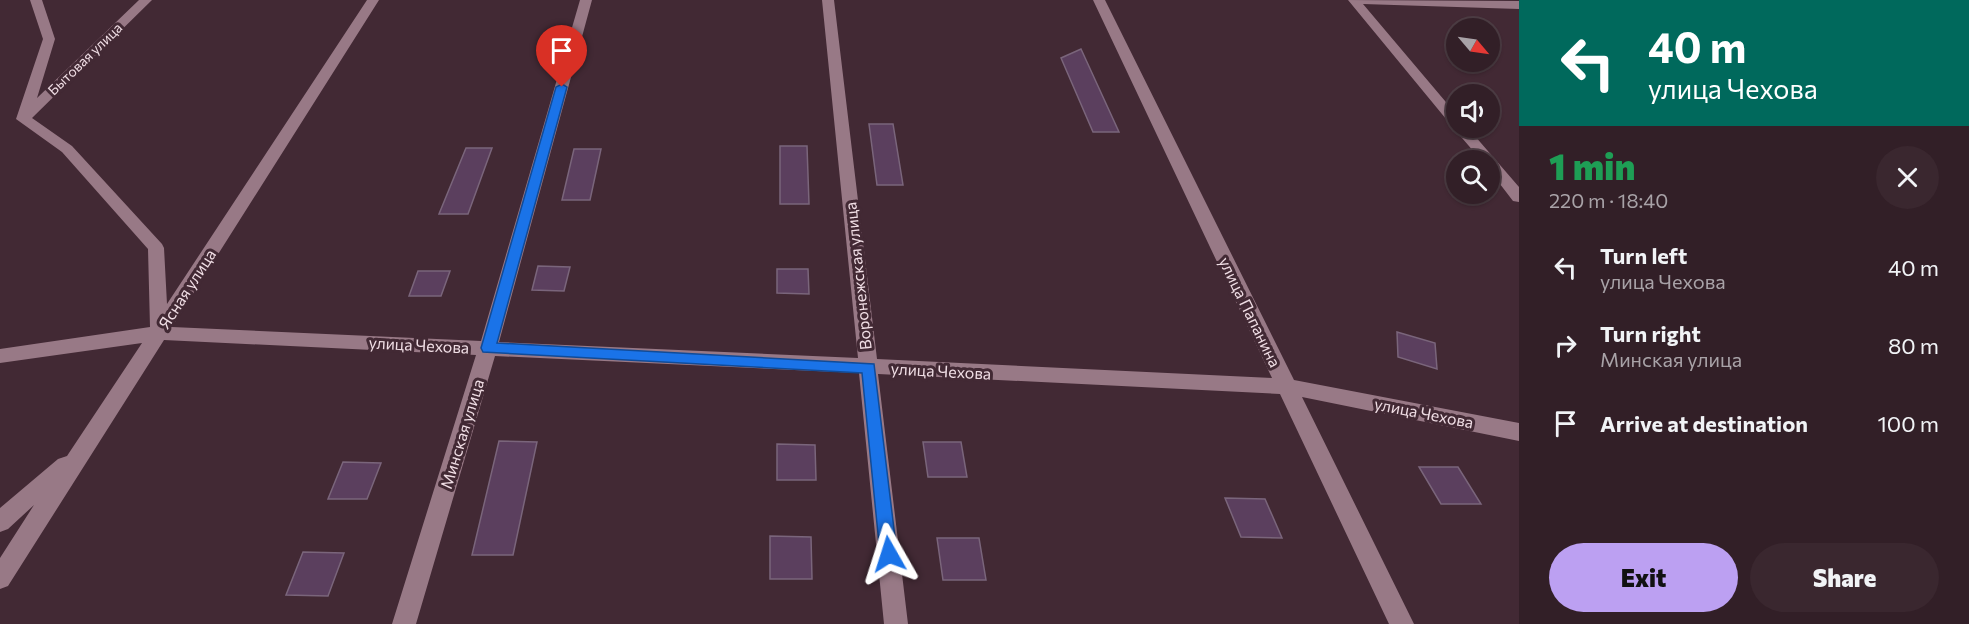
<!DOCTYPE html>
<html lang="en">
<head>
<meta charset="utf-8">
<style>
  :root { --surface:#321f27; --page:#3a272f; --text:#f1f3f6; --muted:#a8a2a7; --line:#4d3d44; --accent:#bca0f2 }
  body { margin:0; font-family:Commissioner,sans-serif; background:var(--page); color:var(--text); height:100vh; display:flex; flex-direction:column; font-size:22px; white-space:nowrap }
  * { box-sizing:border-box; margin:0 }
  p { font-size:20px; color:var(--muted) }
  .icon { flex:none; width:33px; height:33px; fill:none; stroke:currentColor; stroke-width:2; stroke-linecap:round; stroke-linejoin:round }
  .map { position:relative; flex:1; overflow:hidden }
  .sheet { display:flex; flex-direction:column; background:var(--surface); width:450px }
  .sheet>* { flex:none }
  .banner { background:#00695c; color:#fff; overflow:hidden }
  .needle { width:39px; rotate:119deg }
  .controls { position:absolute; left:1446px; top:18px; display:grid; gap:12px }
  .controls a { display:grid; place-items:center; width:54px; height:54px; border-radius:50%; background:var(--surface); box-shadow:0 2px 4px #0004,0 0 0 2px var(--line); font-size:30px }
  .pin { position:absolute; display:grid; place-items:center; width:51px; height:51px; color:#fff; margin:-62px -26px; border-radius:50% 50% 50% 0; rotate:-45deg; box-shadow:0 0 6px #0007 }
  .pin .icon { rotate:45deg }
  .me { position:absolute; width:66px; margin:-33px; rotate:354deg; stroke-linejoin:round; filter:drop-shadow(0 0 4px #0008) }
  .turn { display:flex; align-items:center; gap:21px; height:126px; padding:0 30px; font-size:27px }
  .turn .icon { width:78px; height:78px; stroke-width:2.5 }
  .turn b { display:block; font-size:42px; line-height:51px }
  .round { display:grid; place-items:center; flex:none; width:63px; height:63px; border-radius:32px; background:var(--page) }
  .summary { display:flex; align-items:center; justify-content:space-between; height:102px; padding:0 30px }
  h1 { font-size:36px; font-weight:800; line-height:45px; color:#1e9e55 }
  .cta { display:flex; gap:12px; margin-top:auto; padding:12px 30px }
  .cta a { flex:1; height:69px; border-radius:36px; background:var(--accent); color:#111; font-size:24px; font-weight:800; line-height:69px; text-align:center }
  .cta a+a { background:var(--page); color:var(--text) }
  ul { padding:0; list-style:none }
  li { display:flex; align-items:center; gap:18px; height:78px; padding:0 30px }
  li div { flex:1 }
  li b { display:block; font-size:22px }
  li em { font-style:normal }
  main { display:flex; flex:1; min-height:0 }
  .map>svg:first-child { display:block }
  .building { fill:#5b3f5e; stroke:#7a657b; stroke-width:1.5 }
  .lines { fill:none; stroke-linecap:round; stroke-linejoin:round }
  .minor { fill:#987986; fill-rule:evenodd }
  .route { fill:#1a73e8; stroke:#114b97; stroke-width:1.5 }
  .labels { text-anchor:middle; stroke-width:6; stroke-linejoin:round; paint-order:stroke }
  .far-street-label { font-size:14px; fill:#f0dee5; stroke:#422934 }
  .street-label { font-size:16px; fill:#f0dee5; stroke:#422934 }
</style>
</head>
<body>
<main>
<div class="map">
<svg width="1519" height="624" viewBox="0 0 1519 624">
  <rect width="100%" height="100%" fill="#422934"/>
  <!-- building -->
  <g class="building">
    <path d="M1081,49l38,83h-26l-32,-74z"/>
    <path d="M869,124h24l10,61h-26z"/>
    <path d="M780,146h27l2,58h-29z"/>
    <path d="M466,148h26l-24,66h-29z"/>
    <path d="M574,149h27l-11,51h-28z"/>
    <path d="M538,266l32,1 -6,24 -32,-1z"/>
    <path d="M777,269h31l1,25 -32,-1z"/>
    <path d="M418,271h32l-9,25h-32z"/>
    <path d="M1397,332l38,11 2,26 -39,-12z"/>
    <path d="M499,441l38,1 -24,113h-41z"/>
    <path d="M923,442h38l6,35h-39z"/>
    <path d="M777,444l38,1 1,35h-39z"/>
    <path d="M343,462l38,1 -14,36h-39z"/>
    <path d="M1419,467h39l23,37h-40z"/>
    <path d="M1225,498l40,1 17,39 -41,-1z"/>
    <path d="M770,536l41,1 1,42h-42z"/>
    <path d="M937,538h42l7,42h-43z"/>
    <path d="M303,552l41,1 -16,43 -42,-1z"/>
  </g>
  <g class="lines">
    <!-- minor -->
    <g class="minor">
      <path d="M30,0h12l13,39 -18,59 102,-98h13l-120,118 40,28 90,98 2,4 3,56 200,-304h12l-207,327 309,14 99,-341h12l-93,342 359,16 -36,-358h12l43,359 395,19 -179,-378h12l189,380 225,43v18l-217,-44 112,227h-25l-109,-230 -402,-20 30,250h-24l-25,-251 -364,-17 -79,268h-24l84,-269 -312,-15 -156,246 -8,3v-31l34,-53 -26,24 -8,3v-24l58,-49 9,-3 75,-113 -142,20v-14l150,-22 -2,-78 -86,-97 -46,-33 27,-80z"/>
      <path d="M1348,0l171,1v8l-156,-5 93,110v14h12l51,59v15l-6,-1 -23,-30v-11h-9l-25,-29 -1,-5 -4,-1z"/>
    </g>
  </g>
  <!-- route -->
  <path class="route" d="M562,84l5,3 -70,256 377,21 23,190 -2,6 -6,2 -6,-2 -3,-6 -18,-181 -379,-21 -2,-4 75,-261z"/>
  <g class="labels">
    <!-- far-street labels -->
    <g class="far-street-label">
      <text transform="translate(85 59) rotate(-44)" y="5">Бытовая улица</text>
    </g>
    <!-- street labels -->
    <g class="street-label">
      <text transform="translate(858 276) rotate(-96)" y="6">Воронежская улица</text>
      <text transform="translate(187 289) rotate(-57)" y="6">Ясная улица</text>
      <text transform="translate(1250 312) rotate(64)" y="6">улица Папанина</text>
      <text transform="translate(419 345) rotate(3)" y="6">улица Чехова</text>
      <text transform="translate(941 371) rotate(3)" y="6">улица Чехова</text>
      <text transform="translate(1424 413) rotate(11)" y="6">улица Чехова</text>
      <text transform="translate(462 434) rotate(-73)" y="6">Минская улица</text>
    </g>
  </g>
</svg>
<div class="controls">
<a><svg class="needle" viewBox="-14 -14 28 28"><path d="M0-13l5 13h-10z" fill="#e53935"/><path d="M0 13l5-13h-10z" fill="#a8a2a7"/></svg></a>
<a><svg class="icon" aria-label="sound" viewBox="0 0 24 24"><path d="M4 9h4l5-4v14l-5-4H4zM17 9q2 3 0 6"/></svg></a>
<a><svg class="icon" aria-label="search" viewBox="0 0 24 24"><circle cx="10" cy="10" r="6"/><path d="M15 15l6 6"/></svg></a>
</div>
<div class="pin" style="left:562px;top:87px;background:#d93025"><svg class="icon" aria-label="arrive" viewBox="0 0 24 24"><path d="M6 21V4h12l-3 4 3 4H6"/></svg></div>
<svg class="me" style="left:889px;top:554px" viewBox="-20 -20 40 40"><path d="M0-17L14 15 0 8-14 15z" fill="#1a73e8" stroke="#fff" stroke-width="4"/></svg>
</div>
<section class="sheet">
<div class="banner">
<div class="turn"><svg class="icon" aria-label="left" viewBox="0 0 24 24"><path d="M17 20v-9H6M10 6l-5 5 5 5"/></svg><div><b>40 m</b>улица Чехова</div></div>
</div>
<div class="summary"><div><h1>1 min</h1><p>220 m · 18:40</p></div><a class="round"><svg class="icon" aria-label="close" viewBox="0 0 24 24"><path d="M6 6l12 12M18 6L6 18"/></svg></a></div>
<ul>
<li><svg class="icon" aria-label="left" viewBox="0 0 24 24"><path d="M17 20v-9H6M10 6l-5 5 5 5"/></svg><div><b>Turn left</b><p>улица Чехова</p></div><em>40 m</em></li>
<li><svg class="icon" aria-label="right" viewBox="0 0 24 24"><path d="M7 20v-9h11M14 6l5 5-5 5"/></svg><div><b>Turn right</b><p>Минская улица</p></div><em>80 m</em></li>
<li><svg class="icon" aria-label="arrive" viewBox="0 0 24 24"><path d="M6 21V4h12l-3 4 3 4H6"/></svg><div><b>Arrive at destination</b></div><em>100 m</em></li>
</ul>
<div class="cta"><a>Exit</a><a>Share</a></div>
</section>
</main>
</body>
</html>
